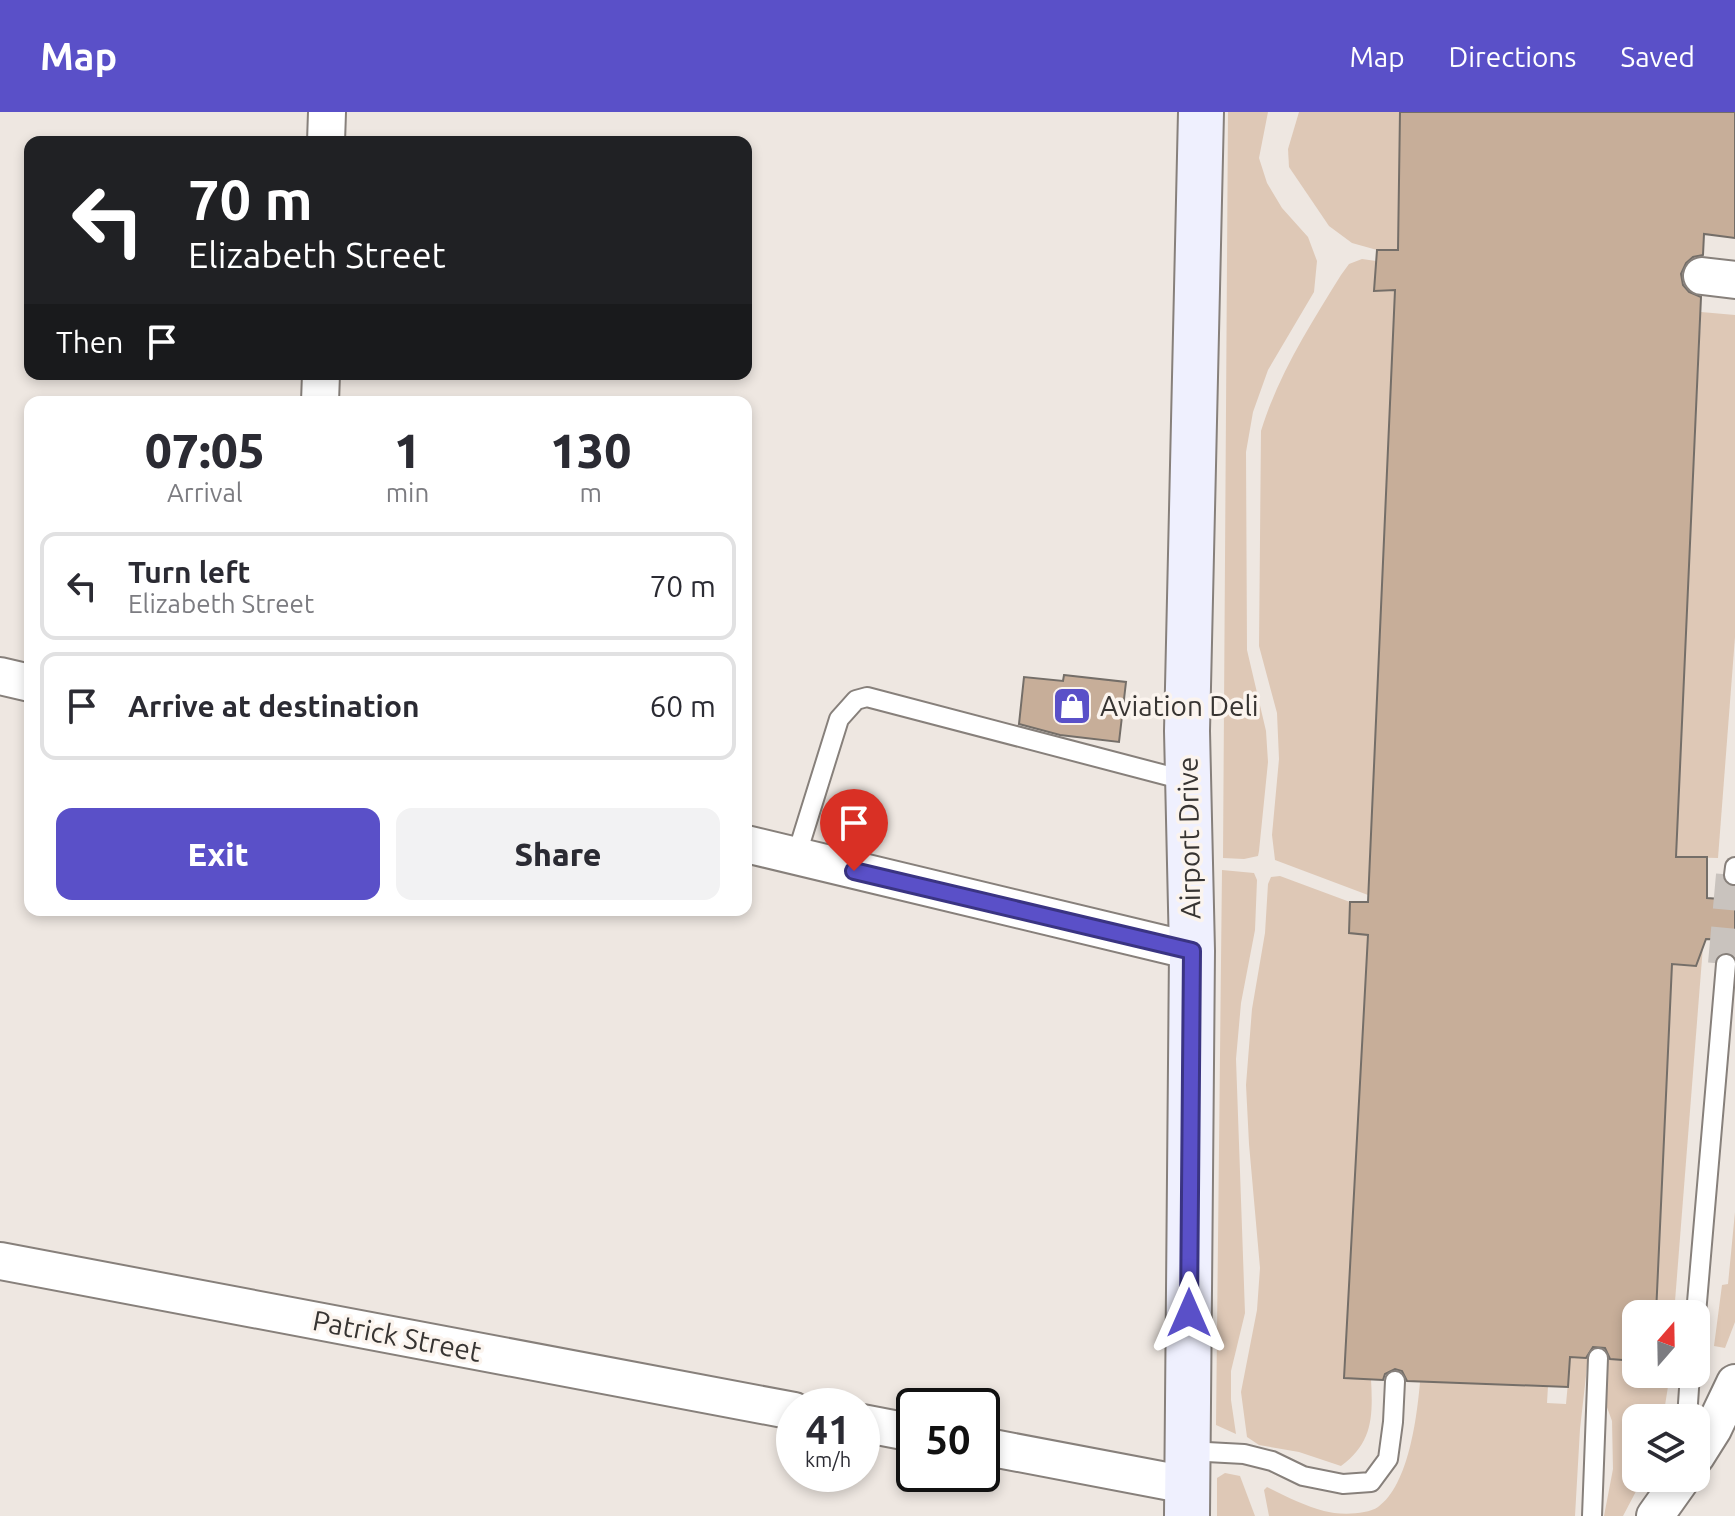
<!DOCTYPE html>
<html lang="en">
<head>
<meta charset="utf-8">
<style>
  :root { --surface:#fff; --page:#f2f2f3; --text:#2b2b33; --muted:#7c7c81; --line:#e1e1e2; --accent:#5a50c8 }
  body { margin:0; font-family:Ubuntu,sans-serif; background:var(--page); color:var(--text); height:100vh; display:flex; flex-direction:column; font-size:30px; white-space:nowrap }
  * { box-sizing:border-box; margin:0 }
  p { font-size:26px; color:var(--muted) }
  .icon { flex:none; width:44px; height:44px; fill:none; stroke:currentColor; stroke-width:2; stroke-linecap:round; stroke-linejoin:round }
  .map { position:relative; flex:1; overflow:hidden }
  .side { position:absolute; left:24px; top:284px; width:728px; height:520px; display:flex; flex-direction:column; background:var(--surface); border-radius:16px; box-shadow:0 4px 12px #0003 }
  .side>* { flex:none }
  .banner { position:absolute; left:24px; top:24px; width:728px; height:244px; border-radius:16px; box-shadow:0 4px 12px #0003; background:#202124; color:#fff; overflow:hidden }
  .needle { width:52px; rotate:20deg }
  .tools { position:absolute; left:1622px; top:1188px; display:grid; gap:16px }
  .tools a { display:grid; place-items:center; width:88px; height:88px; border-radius:16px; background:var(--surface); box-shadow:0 4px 12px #0003; font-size:40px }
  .speed { position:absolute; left:776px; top:1276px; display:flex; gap:16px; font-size:40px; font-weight:700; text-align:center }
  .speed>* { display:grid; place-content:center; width:104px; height:104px; border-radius:50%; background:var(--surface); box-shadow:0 4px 12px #0003; line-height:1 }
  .speed small { font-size:20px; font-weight:400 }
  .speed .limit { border:4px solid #111; border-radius:12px; background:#fff; color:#111 }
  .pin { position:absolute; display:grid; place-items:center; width:68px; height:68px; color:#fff; margin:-82px -34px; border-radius:50% 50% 50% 0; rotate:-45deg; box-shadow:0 0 8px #0007 }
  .pin .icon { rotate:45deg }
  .me { position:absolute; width:88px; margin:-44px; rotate:0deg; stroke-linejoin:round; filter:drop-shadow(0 0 6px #0008) }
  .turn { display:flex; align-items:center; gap:28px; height:168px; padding:0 32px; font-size:36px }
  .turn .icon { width:104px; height:104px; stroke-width:2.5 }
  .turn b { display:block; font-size:56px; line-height:68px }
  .then { display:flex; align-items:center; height:76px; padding:0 32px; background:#0003; gap:16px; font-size:30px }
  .eta { display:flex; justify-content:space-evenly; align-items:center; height:136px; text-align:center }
  .eta b { font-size:48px; font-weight:800; line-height:56px }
  .primary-button { display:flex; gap:16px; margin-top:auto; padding:16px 32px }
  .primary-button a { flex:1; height:92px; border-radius:16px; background:var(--accent); color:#fff; font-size:32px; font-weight:800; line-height:92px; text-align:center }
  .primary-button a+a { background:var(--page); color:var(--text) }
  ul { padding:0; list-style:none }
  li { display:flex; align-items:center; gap:24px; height:108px; margin:0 16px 12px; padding:0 16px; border:4px solid var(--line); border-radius:16px }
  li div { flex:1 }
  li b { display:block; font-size:30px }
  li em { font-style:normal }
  header { display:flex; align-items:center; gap:48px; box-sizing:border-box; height:112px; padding:0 40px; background:var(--accent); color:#fff }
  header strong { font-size:38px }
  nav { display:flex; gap:44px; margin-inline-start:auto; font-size:28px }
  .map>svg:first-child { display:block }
  .green { fill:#dec8b6 }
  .building { fill:#c7ae99; stroke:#746e68; stroke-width:2 }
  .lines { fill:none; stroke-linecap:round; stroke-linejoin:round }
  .minor-tunnel { stroke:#c9c3be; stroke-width:36; stroke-dasharray:36 18; stroke-linecap:butt }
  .service-casing { stroke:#87807b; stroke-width:22 }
  .minor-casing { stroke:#87807b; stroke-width:40 }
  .secondary-casing { stroke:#87807b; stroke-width:48 }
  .service { stroke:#fff; stroke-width:18 }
  .minor { stroke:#fff; stroke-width:36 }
  .secondary { stroke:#eff0fe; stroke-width:44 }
  .route-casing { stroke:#3a3482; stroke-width:20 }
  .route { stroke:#5a50c8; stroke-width:14 }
  .labels { text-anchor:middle; stroke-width:7; stroke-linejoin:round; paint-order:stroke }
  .poi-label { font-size:28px; fill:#373432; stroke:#fbf4ee; text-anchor:start }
  .street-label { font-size:28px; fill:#373432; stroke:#fbf4ee }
</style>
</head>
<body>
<header>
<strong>Map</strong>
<nav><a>Map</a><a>Directions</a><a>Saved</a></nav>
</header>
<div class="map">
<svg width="1735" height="1404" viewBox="0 0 1735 1404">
  <rect width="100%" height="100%" fill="#eee7e1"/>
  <!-- green -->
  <g class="green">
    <path d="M1228,0h40l-9,46 8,25 15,25 26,29 9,24 -3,31 -46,78 -15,42 -7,40 1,198 19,81 2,31 -9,89 -1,5 -14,3 -21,-1z"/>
    <path d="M1299,0h101l-2,138h-21l-25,-7 -23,-17 -40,-59 -1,-18z"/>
    <path d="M1362,147l14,2 -1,30 20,-1 -27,605 -93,-35 -3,-25 7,-76 -2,-46 -18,-67 2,-215c17,-56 49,-106 80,-156l8,-11z"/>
    <path d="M1701,200l34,3v322l-17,221 -42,-1z"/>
    <path d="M1222,758l32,3 3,7 -2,50 -14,73 -5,56 9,254 -14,58v29l5,34 -20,-9z"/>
    <path d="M1280,764l70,26 -1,31 19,2 -24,443 27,1c2,37 2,64 -30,87l-42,-14 -40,-7 -12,-8 -6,-45 16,-82 3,-42 -11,-124 -3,-59 6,-76 13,-76 3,-49 3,-7z"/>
    <path d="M1703,834l-29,368h-18l16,-361z"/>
    <path d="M1735,1100v110l-10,26 -11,-2 8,-61 6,-1z"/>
    <path d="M1550,1243l38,3 -8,71 -5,87h-306l-5,-26 3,-3c18,9 38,19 57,24 14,4 42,4 54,-4 31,-22 39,-91 42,-125l128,4 -1,17 19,1 3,-32 -21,-1z"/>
    <path d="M1608,1247l28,2v13h34l-7,44h-27v60h7l-20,38h-19l9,-47 -1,-48 -8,-22z"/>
    <path d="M1225,1361l15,3 15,40h-38v-38z"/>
  </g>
  <!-- building -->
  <g class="building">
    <path d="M1400,0h335v126l-31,-4 -1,21 -10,2 -7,6 -5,11 2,11 6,7 12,5 -25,560h31v41l28,2v40l-29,-1 -10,27 -24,-2 -16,350h-20v47l-26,-2 -5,-11 -12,-1 -7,11 -16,-1 -2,30 -161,-6 -5,-10 -7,-2 -10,5 -2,6 -39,-2 24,-443 -19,-2 1,-31h18l27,-612 -21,1 3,-41h21z"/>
    <path d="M1064,563l62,7 -7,60 -59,-7 -41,-11 5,-47 39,4z"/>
  </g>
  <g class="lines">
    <!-- minor-tunnel -->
    <path class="minor-tunnel" d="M1726,852l8,-89"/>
    <!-- service casing -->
    <g class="service-casing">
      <g id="service">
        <path d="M796,745l43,-138 17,-19 11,-3 321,84"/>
        <path d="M1734,763l1,-8"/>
        <path d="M1696,1202l30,-350"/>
        <path d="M1687,1306l3,-44"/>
        <path d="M1188,1339l56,3 28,7 31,15 40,8 28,-2 17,-23 5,-37 2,-41"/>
        <path d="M1592,1404l6,-158"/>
      </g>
    </g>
    <!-- minor casing -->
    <g class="minor-casing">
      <g id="minor">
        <path d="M326,30l1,-30"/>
        <path d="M1702,164l33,4"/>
        <path d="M320,290l1,-28"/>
        <path d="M0,564l30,7"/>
        <path d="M746,732l446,107"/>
        <path d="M0,1149l794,150"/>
        <path d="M862,1311l52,10"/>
        <path d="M982,1334l205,39"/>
        <path d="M1696,1344l17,-27 22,-46"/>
        <path d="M1655,1404l27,-38"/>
      </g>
    </g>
    <!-- secondary casing -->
    <g class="secondary-casing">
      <path id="secondary" d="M1187,1404l5,-565 -5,-220 14,-619"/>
    </g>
    <!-- service -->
    <use href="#service" class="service"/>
    <!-- minor -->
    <use href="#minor" class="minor"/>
    <!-- secondary -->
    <use href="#secondary" class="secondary"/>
  </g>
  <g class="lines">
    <!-- route casing -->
    <g class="route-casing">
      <path id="route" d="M854,759l338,80 -3,362"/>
    </g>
    <!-- route -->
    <use href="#route" class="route"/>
  </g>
  <!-- icons -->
  <defs>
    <g id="shop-square" transform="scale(2)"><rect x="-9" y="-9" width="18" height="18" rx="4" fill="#5a50c8" stroke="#fbf4ee"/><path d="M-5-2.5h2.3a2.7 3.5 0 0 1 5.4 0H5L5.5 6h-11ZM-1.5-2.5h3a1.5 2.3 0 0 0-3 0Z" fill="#fff"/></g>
  </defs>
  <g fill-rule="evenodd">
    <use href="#shop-square" x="1072" y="594"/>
  </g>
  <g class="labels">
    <!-- poi labels -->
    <g class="poi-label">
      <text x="1100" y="604">Aviation Deli</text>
    </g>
    <!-- street labels -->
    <g class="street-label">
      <text transform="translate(1189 726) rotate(-91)" y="10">Airport Drive</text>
      <text transform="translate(397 1224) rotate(11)" y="10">Patrick Street</text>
    </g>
  </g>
</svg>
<div class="tools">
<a><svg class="needle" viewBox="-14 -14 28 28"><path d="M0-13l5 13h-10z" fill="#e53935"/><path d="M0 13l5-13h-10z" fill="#7c7c81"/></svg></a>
<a><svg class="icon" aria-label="layers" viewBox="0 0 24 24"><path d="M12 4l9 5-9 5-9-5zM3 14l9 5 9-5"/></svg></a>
</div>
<div class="speed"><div>41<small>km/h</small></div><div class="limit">50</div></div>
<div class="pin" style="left:854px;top:759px;background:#d93025"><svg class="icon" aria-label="arrive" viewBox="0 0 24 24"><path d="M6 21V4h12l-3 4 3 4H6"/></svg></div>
<svg class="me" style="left:1189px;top:1201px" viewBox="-20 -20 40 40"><path d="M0-17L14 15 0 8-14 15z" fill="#5a50c8" stroke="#fff" stroke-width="4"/></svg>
<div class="banner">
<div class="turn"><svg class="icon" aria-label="left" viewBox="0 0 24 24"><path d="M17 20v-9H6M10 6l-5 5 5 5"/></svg><div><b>70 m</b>Elizabeth Street</div></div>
<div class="then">Then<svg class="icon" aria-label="arrive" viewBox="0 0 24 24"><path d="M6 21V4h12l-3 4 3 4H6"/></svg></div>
</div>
<section class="side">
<div class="eta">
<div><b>07:05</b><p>Arrival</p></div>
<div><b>1</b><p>min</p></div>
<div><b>130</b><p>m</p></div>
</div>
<ul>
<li><svg class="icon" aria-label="left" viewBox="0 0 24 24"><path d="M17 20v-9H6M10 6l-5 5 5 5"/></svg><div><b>Turn left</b><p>Elizabeth Street</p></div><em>70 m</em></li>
<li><svg class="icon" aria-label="arrive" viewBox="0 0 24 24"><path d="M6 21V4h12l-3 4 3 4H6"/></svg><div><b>Arrive at destination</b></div><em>60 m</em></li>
</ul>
<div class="primary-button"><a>Exit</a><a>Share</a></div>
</section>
</div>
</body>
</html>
